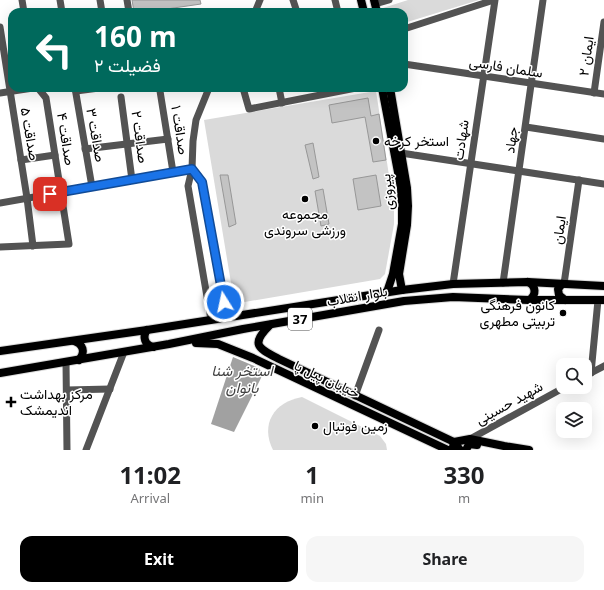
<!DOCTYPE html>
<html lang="en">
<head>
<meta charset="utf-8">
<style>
  :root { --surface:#fff; --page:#f6f6f6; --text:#202124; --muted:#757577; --accent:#000 }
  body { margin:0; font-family:"Noto Sans",Vazirmatn,sans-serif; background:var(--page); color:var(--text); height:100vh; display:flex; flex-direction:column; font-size:15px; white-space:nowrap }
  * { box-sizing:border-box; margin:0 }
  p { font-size:13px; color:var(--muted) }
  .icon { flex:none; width:22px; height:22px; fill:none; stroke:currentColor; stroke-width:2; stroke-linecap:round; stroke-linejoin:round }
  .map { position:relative; height:450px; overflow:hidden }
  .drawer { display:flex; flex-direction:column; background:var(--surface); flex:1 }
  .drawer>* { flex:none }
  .top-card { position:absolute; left:8px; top:8px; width:400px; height:84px; border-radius:12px; box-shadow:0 4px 16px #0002; background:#00695c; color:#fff; overflow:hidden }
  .buttons { position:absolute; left:556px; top:358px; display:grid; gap:8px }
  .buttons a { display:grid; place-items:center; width:36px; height:36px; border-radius:8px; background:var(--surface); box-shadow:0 4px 16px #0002; font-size:20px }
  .pin { position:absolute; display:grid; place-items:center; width:34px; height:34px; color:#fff; margin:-17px; border-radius:8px; box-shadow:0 2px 6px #0006 }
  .me { position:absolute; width:44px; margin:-22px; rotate:350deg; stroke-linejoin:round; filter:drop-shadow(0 0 3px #0008) }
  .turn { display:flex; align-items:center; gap:14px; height:84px; padding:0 20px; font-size:18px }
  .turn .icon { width:52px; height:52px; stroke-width:2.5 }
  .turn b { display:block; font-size:28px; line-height:34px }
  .eta { display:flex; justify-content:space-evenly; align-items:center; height:68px; text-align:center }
  .eta b { font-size:24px; font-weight:700; line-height:28px }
  .cta { display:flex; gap:8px; margin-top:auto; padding:8px 20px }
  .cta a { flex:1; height:46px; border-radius:12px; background:var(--accent); color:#fff; font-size:16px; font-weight:700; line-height:46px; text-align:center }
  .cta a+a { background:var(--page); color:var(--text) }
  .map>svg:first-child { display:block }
  .green { fill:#dadada }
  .water { fill:#a1a1a1 }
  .building { fill:#c3c3c3; stroke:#979797 }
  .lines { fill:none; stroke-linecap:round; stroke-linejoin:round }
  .major-casing { stroke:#dbdbdb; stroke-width:10 }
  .minor { stroke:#535353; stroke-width:7 }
  .major { stroke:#000; stroke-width:8 }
  .route-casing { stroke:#114b97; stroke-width:10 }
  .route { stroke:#1a73e8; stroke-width:7 }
  .poi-dot { fill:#000; stroke:#fff; stroke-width:1.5 }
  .labels { text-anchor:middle; stroke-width:3; stroke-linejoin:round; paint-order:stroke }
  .shield { fill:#fff; stroke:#4c4c4c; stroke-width:1 }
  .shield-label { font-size:13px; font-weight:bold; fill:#000 }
  .street-label { font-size:14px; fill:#000; stroke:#fff }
  .poi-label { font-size:14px; fill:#000; stroke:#fff; text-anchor:start }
  .water-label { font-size:15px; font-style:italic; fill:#424242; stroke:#fff }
</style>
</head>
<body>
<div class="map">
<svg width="604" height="450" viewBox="0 0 604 450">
  <rect width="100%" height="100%" fill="#fff"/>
  <!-- green -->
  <g class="green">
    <path d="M408,0h71l-75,23v-11h-19l-2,-4z"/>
    <path d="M376,91l18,117v16l-9,50 -5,5 -141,24 -5,-2 -30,-181z"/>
    <path d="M302,397l78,39 6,8 1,6h-114c-13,-26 1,-48 29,-53z"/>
  </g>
  <!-- water -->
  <path class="water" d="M233,357l26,11 4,6 -29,58 -23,-8z"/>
  <!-- building -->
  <g class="building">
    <path d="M132,0h68l1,4 -55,8h-12z"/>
    <path d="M368,98l3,18 8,-2 7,46 -13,2 -8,-45 -33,6 -3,-18z"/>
    <path d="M313,143l6,34 -6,2 -8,-34z"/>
    <path d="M220,175h8l8,49 -7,3z"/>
    <path d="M376,175l5,31 -23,4 -5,-31z"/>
    <path d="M323,189l6,35 -8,2 -6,-35z"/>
  </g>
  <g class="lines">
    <!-- major casing -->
    <g class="major-casing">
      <g id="major">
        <path d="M361,0l3,12"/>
        <path d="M374,0l3,12"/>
        <path d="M382,88l19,100 1,18v18l-9,50 -6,18"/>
        <path d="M390,88l17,100 1,18 -1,19 -8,49 3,16"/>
        <path d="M528,282c8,4 9,13 1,18"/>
        <path d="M562,284l-4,5 1,6 6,5"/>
        <path d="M270,325c-20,20 -12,23 9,34l175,83 6,8"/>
        <path d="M147,330c-5,7 -2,15 6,17"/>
        <path d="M74,341c9,3 12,11 5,19"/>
        <path d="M196,343l22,1 35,14 195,92"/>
        <path d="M0,351l147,-21 255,-40 51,-6 75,-2 76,4"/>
        <path d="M0,373l169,-29 74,-15 161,-28 49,-4 76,3h75"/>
        <path d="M453,447l1,-5 16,-3 34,7 25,4"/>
        <path d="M466,450l3,-6 8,1"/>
      </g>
    </g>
    <!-- minor -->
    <g class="minor">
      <path d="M22,0l2,12"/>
      <path d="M60,0l2,12"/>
      <path d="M100,0l2,12"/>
      <path d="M127,0l2,12"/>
      <path d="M293,0l4,12"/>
      <path d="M335,0l3,12"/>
      <path d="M375,4l14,-4"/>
      <path d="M255,12l5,-12"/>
      <path d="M0,27l27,171 6,48"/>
      <path d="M404,29l90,-29"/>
      <path d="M404,64l200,30"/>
      <path d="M75,88l17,99"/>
      <path d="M209,88l-13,32 -3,21 -1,28 -4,17 23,134"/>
      <path d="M243,88l6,21 107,-21"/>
      <path d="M279,88l3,15"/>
      <path d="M76,91l23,-3"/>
      <path d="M160,91l13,81"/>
      <path d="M0,93l33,-5"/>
      <path d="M594,93l10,-71"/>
      <path d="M121,97l11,83"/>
      <path d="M526,127l78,12"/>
      <path d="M85,149l83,-10"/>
      <path d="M401,153l203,31"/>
      <path d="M21,160l34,-5"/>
      <path d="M192,169l10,13 24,136"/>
      <path d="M0,203l192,-34"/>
      <path d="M0,247l69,-3 -23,-146 -8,-10"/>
      <path d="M503,283l40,-283"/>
      <path d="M453,284l42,-284"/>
      <path d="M564,284l15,-104"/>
      <path d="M209,306c6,1 9,0 15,-4"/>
      <path d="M66,362l1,88"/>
      <path d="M591,373l7,-73"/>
      <path d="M585,376l19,-10"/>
      <path d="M67,390l43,-1"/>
      <path d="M355,396l24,-66"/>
      <path d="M469,442l1,-3 95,-52"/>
      <path d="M86,450l38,-98"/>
    </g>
    <!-- major -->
    <use href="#major" class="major"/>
  </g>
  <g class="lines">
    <!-- route casing -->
    <g class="route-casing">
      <path id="route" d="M50,194l142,-25 10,13 22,120"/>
    </g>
    <!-- route -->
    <use href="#route" class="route"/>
  </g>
  <!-- markers -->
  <g class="poi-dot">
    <circle cx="376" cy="141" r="4"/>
    <circle cx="305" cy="199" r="4"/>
    <circle cx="563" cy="313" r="4"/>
    <path d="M9 396h4v4h4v4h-4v4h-4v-4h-4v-4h4z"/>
    <circle cx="315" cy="426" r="4"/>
  </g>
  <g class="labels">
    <!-- shield labels -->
    <rect class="shield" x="288" y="308" width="24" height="22" rx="3"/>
    <g class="shield-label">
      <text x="300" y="324">37</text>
    </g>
    <!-- street labels -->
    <g class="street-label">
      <text transform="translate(586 56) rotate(-82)" y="5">ایمان ۲</text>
      <text transform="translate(506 67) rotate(9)" y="5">سلمان فارسی</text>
      <text transform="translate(180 130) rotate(81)" y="5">صداقت ۱</text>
      <text transform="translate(30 134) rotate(80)" y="5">صداقت ۵</text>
      <text transform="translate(96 135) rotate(80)" y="5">صداقت ۳</text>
      <text transform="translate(140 137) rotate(82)" y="5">صداقت ۲</text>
      <text transform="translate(66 139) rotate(81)" y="5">صداقت ۴</text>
      <text transform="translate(461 140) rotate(-82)" y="5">شهادت</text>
      <text transform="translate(511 140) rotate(-83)" y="5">جهاد</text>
      <text transform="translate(387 192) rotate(-96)" y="5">پیروزی</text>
      <text transform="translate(559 230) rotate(-82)" y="5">ایمان</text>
      <text transform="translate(357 296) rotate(-10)" y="5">بلوار انقلاب</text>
      <text transform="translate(327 379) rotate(25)" y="5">خیابان پیل پا</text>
      <text transform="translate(509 403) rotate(-29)" y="5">شهید حسینی</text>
    </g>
    <!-- poi labels -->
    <g class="poi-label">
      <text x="384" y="146">استخر کرخه</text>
      <text x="305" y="219" text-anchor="middle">مجموعه<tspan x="305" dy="16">ورزشی سروندی</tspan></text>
      <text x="555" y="310" text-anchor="end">کانون فرهنگی<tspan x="555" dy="16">تربیتی مطهری</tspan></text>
      <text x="20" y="399">مرکز بهداشت<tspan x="20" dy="16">اندیمشک</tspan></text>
      <text x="323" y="431">زمین فوتبال</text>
    </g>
    <!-- water labels -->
    <g class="water-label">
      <text x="242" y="376">استخر شنا<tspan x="242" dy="17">بانوان</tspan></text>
    </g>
  </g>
</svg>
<div class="buttons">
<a><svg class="icon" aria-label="search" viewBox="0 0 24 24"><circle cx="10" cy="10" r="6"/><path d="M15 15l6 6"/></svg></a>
<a><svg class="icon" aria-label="layers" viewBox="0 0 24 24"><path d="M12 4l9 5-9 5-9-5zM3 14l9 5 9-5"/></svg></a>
</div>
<div class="pin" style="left:50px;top:194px;background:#d93025"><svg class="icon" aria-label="arrive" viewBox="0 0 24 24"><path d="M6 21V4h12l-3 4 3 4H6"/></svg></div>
<svg class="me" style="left:224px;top:302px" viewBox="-20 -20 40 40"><circle r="17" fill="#1a73e8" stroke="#fff" stroke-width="3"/><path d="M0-11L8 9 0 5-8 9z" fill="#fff"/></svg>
<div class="top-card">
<div class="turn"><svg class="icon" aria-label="left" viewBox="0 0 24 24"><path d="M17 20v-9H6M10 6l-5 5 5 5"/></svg><div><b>160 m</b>فضیلت ۲</div></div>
</div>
</div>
<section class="drawer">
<div class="eta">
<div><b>11:02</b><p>Arrival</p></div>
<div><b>1</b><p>min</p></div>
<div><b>330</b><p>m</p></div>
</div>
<div class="cta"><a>Exit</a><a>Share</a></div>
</section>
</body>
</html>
